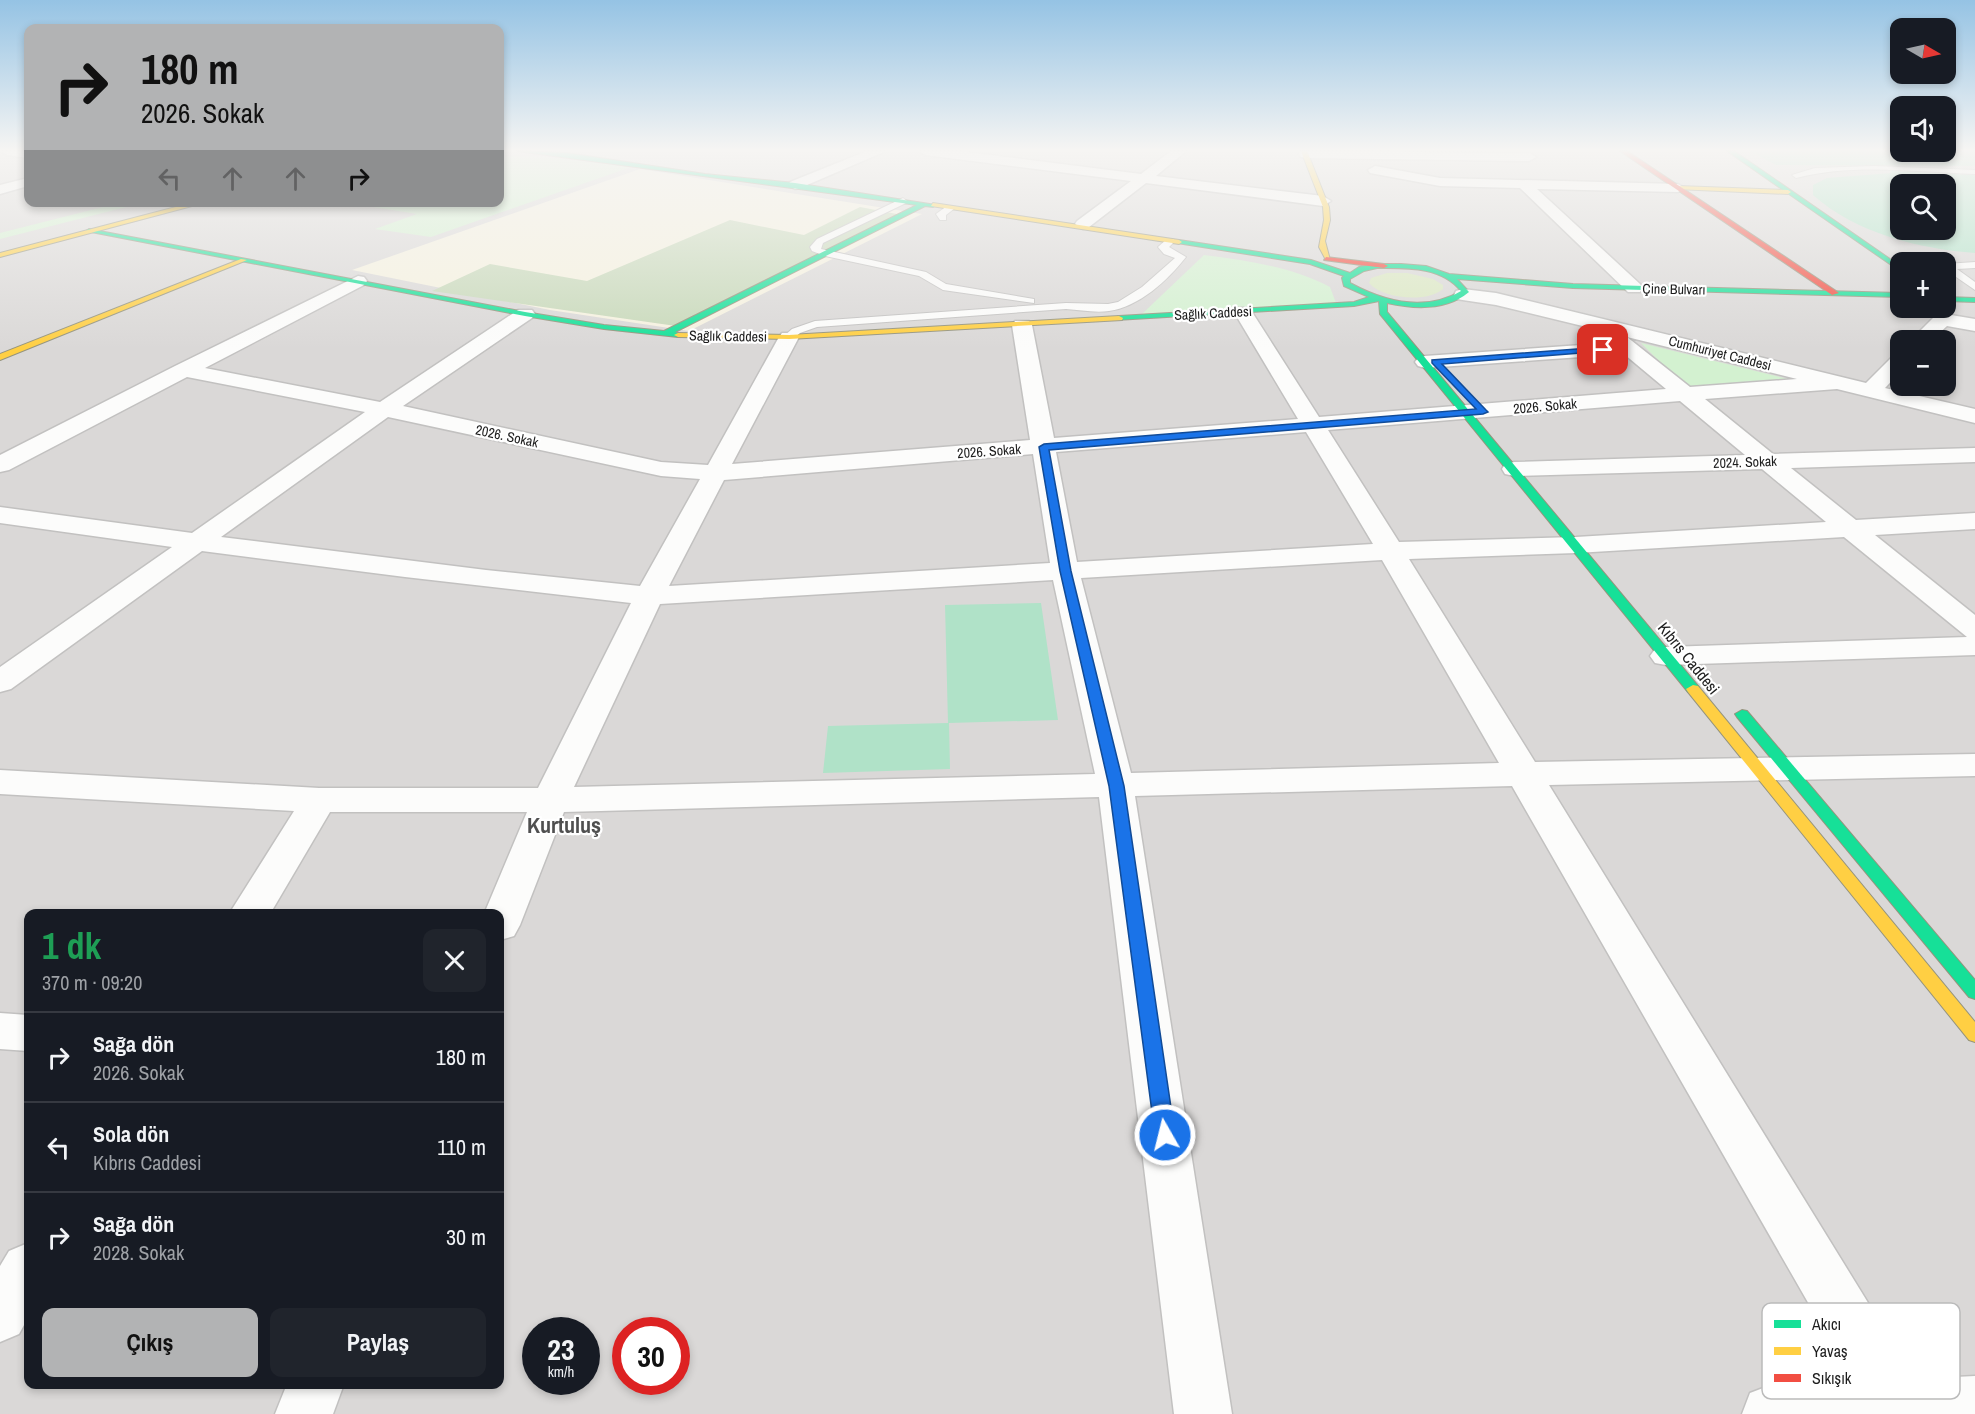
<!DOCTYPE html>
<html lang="tr">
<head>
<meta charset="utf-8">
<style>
  :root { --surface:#171b24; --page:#20242c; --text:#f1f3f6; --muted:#9ea1a6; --line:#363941; --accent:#b2b3b4 }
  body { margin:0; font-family:"Archivo Narrow",sans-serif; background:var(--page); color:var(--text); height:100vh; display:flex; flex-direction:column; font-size:22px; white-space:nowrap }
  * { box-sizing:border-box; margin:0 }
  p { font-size:20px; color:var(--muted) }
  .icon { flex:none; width:33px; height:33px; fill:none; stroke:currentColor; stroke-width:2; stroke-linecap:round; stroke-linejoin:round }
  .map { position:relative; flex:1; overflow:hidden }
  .side { position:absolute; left:24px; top:909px; width:480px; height:480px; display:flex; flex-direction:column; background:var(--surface); border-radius:12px; box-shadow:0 3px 9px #0003 }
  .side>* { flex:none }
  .top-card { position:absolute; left:24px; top:24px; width:480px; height:183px; border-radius:12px; box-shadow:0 3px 9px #0003; background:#b2b3b4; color:#111; overflow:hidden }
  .needle { width:39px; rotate:99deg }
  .tools { position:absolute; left:1890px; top:18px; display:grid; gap:12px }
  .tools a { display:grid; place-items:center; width:66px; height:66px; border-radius:12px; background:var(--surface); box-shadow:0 3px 9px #0003; font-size:30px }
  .speed { position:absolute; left:522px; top:1317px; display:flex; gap:12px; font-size:30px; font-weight:700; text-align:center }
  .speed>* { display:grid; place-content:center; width:78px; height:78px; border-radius:50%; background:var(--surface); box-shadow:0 3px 9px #0003; line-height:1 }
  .speed small { font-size:15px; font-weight:400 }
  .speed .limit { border:9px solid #d22; background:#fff; color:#111 }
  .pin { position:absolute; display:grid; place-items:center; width:51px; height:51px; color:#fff; margin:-26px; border-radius:12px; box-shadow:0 3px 9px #0006 }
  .me { position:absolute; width:66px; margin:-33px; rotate:352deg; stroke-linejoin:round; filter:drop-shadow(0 0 4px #0008) }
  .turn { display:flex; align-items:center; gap:21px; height:126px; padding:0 18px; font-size:27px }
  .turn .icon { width:78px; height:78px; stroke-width:2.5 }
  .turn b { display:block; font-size:42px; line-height:51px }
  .lanes { display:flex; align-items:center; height:57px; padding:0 18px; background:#0003; justify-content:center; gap:30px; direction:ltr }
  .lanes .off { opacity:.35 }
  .round { display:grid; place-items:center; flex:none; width:63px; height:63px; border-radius:12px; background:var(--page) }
  .head { display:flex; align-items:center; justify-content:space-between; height:102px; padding:0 18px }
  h1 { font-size:36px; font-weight:700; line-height:45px; color:#1e9e55 }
  .button { display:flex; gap:12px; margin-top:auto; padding:12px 18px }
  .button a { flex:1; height:69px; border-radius:12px; background:var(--accent); color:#111; font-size:24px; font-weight:700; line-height:69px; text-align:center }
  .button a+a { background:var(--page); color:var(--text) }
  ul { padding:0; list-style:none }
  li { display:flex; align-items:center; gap:18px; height:90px; padding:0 18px; border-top:2px solid var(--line) }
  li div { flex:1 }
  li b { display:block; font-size:22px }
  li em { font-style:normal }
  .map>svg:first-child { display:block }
  .residential { fill:#dad8d7; fill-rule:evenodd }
  .education { fill:#f6f2e0 }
  .grass { fill:#dbe8c3 }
  .forest { fill:#c8d9ba }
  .park { fill:#d3f1d0 }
  .pitch { fill:#b0e2c8; fill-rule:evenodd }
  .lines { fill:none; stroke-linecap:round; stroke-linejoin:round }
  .lane-casing { stroke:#c2c1c0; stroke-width:2 }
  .street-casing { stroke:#c2c1c0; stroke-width:3 }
  .fast-casing { stroke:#95947d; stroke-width:2 }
  .slow-casing { stroke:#95947d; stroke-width:2 }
  .jam-casing { stroke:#95947d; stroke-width:2 }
  .lane { fill:#fcfcfb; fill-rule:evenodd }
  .street { fill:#fcfcfb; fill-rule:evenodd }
  .fast { fill:#16e098; fill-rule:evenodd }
  .slow { fill:#ffcf43; fill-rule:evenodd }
  .jam { fill:#f24e42; fill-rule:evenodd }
  .route { fill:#1a73e8; stroke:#114b97; stroke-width:1.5 }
  .labels { text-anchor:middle; stroke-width:4.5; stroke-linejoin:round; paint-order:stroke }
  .far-street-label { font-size:14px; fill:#1d1d1d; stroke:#fff }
  .street-label { font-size:16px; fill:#1d1d1d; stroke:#fff }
  .district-label { font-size:22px; font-weight:bold; fill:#505050; stroke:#fff }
  .key { fill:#fff; stroke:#bbb; stroke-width:1.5 }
  .key-label { font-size:16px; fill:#1d1d1d }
</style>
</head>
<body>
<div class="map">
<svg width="1975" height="1414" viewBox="0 0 1975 1414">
  <rect width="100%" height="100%" fill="#ebe8e5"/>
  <!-- residential -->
  <path class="residential" d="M0,151h28v51h472v-51h1475v1263h-1975zM1900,184h46v46h-46zM1900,262h46v46h-46zM1900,340h46v46h-46zM28,914h472v470h-472zM536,1330h50v52h-50zM626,1330h50v52h-50z"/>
  <!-- education -->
  <path class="education" d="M640,169l282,45 -233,117 -139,-21 -198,-40z"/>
  <!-- grass -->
  <path class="grass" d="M1407,273l26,6 10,6v4c-16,14 -60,10 -74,-6l2,-5 16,-5z"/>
  <!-- forest -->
  <path class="forest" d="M860,207l42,8 -226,111 -244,-35 58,-27 97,17 143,-61 74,15z"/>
  <!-- park -->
  <g class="park">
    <path d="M500,156l46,1 85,10 -200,70 -56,-8 42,-15 -68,-11 151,-1z"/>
    <path d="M119,203h23l-142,36v-6z"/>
    <path d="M1204,255c44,6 86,11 126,32l6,16 -194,11z"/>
    <path d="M1641,343l160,39 -111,10z"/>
  </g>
  <!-- pitch -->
  <g class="pitch">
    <path d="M1750,151h225v15l-199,-1z"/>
    <path d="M1890,171l85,4v78c-55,-4 -120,-20 -162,-58v-10l14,-7 65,-5zM1900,184h46v46h-46z"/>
    <path d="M1041,603l17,117 -109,3 1,46 -127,4 5,-47 120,-3 -3,-118z"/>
  </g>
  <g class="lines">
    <!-- lane casing -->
    <g class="lane-casing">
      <g id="lane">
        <path d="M1874,166l101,4v4c-58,-2 -122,-11 -179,4l-4,-3 23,-7z"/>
        <path d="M903,198l4,3 -1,2 -83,40 -2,6 105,23 20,12 88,15v4l-91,-13 -24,-14 -94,-20 -13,-5 -2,-4 7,-8z"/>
        <path d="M947,206l8,2 -9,7v5h-6l-4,-6z"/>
        <path d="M1167,239h6l2,2 -6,6 17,10c-18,23 -47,50 -77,54 -14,2 -29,-1 -43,-2l-249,18 -17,6 -7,6h-8l-2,-2 9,-8 23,-8 251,-18 42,1 10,-2 24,-15 33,-29 -11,-4 -6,-7z"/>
        <path d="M1975,262v6l-18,1 18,13v8l-29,-20v-6z"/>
      </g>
    </g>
    <!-- street casing -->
    <g class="street-casing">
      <g id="street">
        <path d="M1,151h27v7l-21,-3z"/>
        <path d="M867,151h19l-86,37 -5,1 -7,-4 2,-3z"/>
        <path d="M919,151h40l182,23 30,-23h15l-30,25 167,20 8,5 -8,5 -177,-23 -57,44 -6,2 -8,-5 2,-3 54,-40 -206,-26z"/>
        <path d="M1301,151l228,2 7,4 -7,4 -223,-3 -5,-1 -2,-3z"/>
        <path d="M1375,166l65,12 238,6 7,4 -7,4 -141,-3 103,95 3,4 -3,4h-12l-108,-104 -80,-2 -70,-13 -2,-3z"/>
        <path d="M28,178v8l-28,8v-9z"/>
        <path d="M358,276l6,1 3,4 -3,4 -159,83 175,34 138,-92h14l3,4 -3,4 -129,88 258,56 47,3 71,-128 3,-4h14l3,4 -67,127 298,-24 -18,-115 3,-4h14l3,4 22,113 244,-19 -64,-107 2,-4h14l2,4 67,105 347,-28 -42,-35 -199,14 -7,-2 -3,-4 3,-4 7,-2 185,-13 -15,-14 -99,-24 -40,-6 -2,-4 2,-4 7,-2 33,4 370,90 27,-27 7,-2v18l-15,16 90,21v14l-138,-34 -132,10 68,55 202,-6v14l-184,6 65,52 119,-7v16l-100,6 100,80v40l-309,10 -11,-2 -5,-7 5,-7 11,-2 301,-10 -123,-100 -268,16 -167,6 126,203 440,-8v22l-426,9 366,594 60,-3v38h-233l8,-21 21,-8 82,-4 -341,-595 -377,10 97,618h-58l-75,-617 -535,15 -44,113 -6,11 -14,4v-26h-16l43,-102h-197l-60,102h-41l65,-103 -294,-17v-24l319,18h219l93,-185 -226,-26 -203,-26 -191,138 -11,3v-25l172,-120 -172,-24v-16l192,26 173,-121 -178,-35 -178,93 -9,2v-17l175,-89zM1627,337l170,42 -107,8zM1680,401l65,54 -231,7 -9,2 -3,5 3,5 9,2 248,-7 64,53 -250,15 -177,5 -71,-112zM388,417l273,59 39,3 -60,107 -154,-16 -265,-33zM1306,432l67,112 -296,18 -21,-110zM1033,454l17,109 -381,23 55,-106zM1382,560l117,203 -368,10 -50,-195zM1053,580l42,194 -521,13 86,-183z"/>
        <path d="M1946,304l5,11 24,4v12l-28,-5 -15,14h-21l22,-22 -2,-10h15z"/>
        <path d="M0,1013l28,2v36l-28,-2z"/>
        <path d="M28,1243v75l-9,16 -19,8v-76l9,-15z"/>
        <path d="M287,1384h57l-11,30h-58z"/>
      </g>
    </g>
    <!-- fast casing -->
    <g class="fast-casing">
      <g id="fast">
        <path d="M517,151l50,2 138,21 90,9 141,22 -3,2 -8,-1 -250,126 7,3 -4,2 -74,-8 -79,-13 -439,-85 3,-2 436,83 79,13 60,6 253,-126z"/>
        <path d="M1727,151h7l166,115v5z"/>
        <path d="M1179,240l132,20 39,13 9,-6 18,-3h24l25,2 23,8 124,10 327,9v4l-327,-9 -116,-9 12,13c-23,19 -55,17 -82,11v9l311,374 2,3 -7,4 -5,-1 -308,-378 -1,-13 -25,5 -238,14 -1,-2 4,-2 235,-14 15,-5 -25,-11 -2,-8 2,-2 -34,-12 -133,-21zM1377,268c29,0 64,-2 84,23 -36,21 -76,11 -111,-8v-4l14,-8z"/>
        <path d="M1946,297l29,1v4l-29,-1z"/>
        <path d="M1742,710l5,1 228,269v19l-6,-2 -232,-280 -2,-3z"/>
      </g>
    </g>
    <!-- slow casing -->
    <g class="slow-casing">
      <g id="slow">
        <path d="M1301,151h6l22,56 1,13 -5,21 5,19h-4l-7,-13 5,-27 -1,-13z"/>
        <path d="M1678,186l110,4 3,2 -3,2 -112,-5z"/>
        <path d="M195,202h12l-207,55v-4z"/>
        <path d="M933,203l246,37 3,2 -3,2 -248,-38z"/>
        <path d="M241,259l6,1 -247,100v-6z"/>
        <path d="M1119,316l4,2 -1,2 -333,19 -111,-2 -4,-2 4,-2 111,2z"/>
        <path d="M1693,685l5,1 277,336v20l-6,-2 -281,-348 -2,-3z"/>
      </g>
    </g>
    <!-- jam casing -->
    <g class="jam-casing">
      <g id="jam">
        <path d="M1620,151h7l212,142 -7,2z"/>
        <path d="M1326,257l58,7 4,2 -4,2 -60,-8z"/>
      </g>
    </g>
    <!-- lane -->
    <use href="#lane" class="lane"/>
    <!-- street -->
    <use href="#street" class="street"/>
    <!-- fast -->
    <use href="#fast" class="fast"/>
    <!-- slow -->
    <use href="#slow" class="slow"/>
    <!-- jam -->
    <use href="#jam" class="jam"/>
  </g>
  <!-- sky -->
  <linearGradient id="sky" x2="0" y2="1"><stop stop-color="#95c3e4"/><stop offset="0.43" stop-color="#f6f5f3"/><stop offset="1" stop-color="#f6f5f3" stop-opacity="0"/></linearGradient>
  <rect width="1975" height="349" fill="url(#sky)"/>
  <!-- route -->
  <path class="route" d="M1603,347l4,3 -1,1 -164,13 44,46 2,2 -5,2 -434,36 22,121 53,215 51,349 -3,6 -7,3 -7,-3 -3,-6 -46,-349 -49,-215 -21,-124 5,-3 432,-35 -44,-46v-3z"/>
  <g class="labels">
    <!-- far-street labels -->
    <g class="far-street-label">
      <text transform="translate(1674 289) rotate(1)" y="5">Çine Bulvarı</text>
      <text transform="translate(1213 313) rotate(-3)" y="5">Sağlık Caddesi</text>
      <text transform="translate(728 336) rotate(1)" y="5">Sağlık Caddesi</text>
      <text transform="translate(1720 353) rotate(14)" y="5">Cumhuriyet Caddesi</text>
      <text transform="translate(1545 406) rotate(-5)" y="5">2026. Sokak</text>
      <text transform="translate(507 436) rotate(12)" y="5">2026. Sokak</text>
      <text transform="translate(989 451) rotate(-4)" y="5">2026. Sokak</text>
      <text transform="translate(1745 462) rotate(-2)" y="5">2024. Sokak</text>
    </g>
    <!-- street labels -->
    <g class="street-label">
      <text transform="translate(1689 658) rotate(51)" y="6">Kıbrıs Caddesi</text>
    </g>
    <!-- district labels -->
    <g class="district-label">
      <text x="564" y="833">Kurtuluş</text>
    </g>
  </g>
  <!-- legend -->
  <rect x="1762" y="1303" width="198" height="96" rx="9" class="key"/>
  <rect x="1774" y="1320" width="27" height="8" fill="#16e098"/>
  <rect x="1774" y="1347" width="27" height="8" fill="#ffcf43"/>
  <rect x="1774" y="1374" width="27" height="8" fill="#f24e42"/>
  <g class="key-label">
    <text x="1812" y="1330">Akıcı</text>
    <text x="1812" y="1357">Yavaş</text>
    <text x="1812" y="1384">Sıkışık</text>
  </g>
</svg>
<div class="tools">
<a><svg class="needle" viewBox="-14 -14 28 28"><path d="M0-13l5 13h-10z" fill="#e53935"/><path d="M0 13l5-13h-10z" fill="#9ea1a6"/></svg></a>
<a><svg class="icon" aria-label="sound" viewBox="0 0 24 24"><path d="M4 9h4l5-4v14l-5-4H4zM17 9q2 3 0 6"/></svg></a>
<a><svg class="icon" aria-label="search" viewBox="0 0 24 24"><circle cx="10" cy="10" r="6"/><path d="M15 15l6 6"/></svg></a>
<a>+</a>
<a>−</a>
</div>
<div class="speed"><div>23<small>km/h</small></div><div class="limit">30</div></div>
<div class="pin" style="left:1603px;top:350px;background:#d93025"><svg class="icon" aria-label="arrive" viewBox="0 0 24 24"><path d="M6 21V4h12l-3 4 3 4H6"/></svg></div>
<svg class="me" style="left:1165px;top:1135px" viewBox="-20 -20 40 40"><circle r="17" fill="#1a73e8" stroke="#fff" stroke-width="3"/><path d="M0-11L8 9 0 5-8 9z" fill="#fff"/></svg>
<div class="top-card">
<div class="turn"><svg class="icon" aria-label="right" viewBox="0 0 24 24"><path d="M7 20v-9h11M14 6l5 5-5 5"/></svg><div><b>180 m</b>2026. Sokak</div></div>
<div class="lanes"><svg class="icon off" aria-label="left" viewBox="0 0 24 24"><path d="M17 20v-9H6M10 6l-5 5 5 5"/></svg><svg class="icon off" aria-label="ahead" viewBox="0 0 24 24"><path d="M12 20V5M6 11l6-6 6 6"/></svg><svg class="icon off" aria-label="ahead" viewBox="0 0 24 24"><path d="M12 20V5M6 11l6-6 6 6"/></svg><svg class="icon" aria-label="right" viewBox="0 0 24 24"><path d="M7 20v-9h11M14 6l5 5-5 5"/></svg></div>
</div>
<section class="side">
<div class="head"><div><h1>1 dk</h1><p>370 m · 09:20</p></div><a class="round"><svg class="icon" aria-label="close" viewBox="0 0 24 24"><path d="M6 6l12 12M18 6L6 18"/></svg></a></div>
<ul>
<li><svg class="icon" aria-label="right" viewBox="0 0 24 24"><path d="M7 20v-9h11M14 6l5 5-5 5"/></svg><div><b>Sağa dön</b><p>2026. Sokak</p></div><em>180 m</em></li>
<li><svg class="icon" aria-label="left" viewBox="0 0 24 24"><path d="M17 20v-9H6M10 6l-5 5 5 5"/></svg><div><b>Sola dön</b><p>Kıbrıs Caddesi</p></div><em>110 m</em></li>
<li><svg class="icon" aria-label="right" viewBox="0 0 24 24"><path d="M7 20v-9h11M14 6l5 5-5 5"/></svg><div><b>Sağa dön</b><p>2028. Sokak</p></div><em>30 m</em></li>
</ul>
<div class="button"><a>Çıkış</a><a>Paylaş</a></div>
</section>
</div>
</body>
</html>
